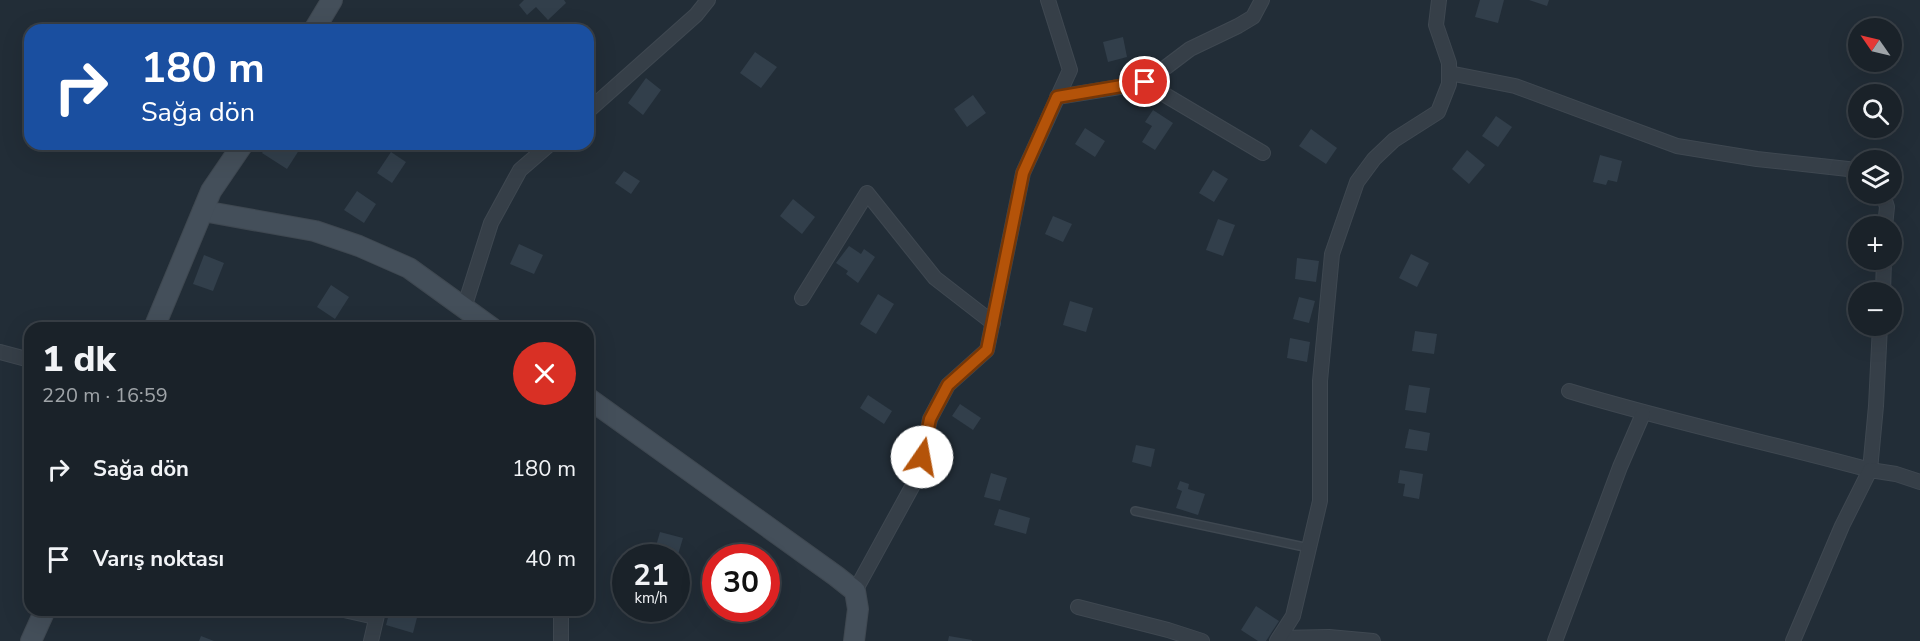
<!DOCTYPE html>
<html lang="tr">
<head>
<meta charset="utf-8">
<style>
  :root { --surface:#1a2229; --page:#272f35; --text:#f1f3f6; --muted:#9fa4a8; --line:#383f46 }
  body { margin:0; font-family:"Nunito Sans",sans-serif; background:var(--page); color:var(--text); height:100vh; display:flex; flex-direction:column; font-size:22px; white-space:nowrap }
  * { box-sizing:border-box; margin:0 }
  p { font-size:20px; color:var(--muted) }
  .icon { flex:none; width:33px; height:33px; fill:none; stroke:currentColor; stroke-width:2; stroke-linecap:round; stroke-linejoin:round }
  .map { position:relative; flex:1; overflow:hidden }
  .details { position:absolute; left:24px; top:322px; width:570px; height:294px; display:flex; flex-direction:column; background:var(--surface); border-radius:18px; box-shadow:0 6px 24px #0002,0 0 0 2px var(--line) }
  .details>* { flex:none }
  .hud { position:absolute; left:24px; top:24px; width:570px; height:126px; border-radius:18px; box-shadow:0 6px 24px #0002,0 0 0 2px var(--line); background:#1a4fa0; color:#fff; overflow:hidden }
  .needle { width:39px; rotate:304deg }
  .buttons { position:absolute; left:1848px; top:18px; display:grid; gap:12px }
  .buttons a { display:grid; place-items:center; width:54px; height:54px; border-radius:50%; background:var(--surface); box-shadow:0 6px 24px #0002,0 0 0 2px var(--line); font-size:30px }
  .speed { position:absolute; left:612px; top:544px; display:flex; gap:12px; font-size:30px; font-weight:700; text-align:center }
  .speed>* { display:grid; place-content:center; width:78px; height:78px; border-radius:50%; background:var(--surface); box-shadow:0 6px 24px #0002,0 0 0 2px var(--line); line-height:1 }
  .speed small { font-size:15px; font-weight:400 }
  .speed .limit { border:9px solid #d22; background:#fff; color:#111 }
  .pin { position:absolute; display:grid; place-items:center; width:51px; height:51px; color:#fff; margin:-26px; border:3px solid #fff; border-radius:50%; box-shadow:0 2px 6px #0007 }
  .me { position:absolute; width:66px; margin:-33px; rotate:12deg; stroke-linejoin:round; filter:drop-shadow(0 0 4px #0008) }
  .turn { display:flex; align-items:center; gap:21px; height:126px; padding:0 18px; font-size:27px }
  .turn .icon { width:78px; height:78px; stroke-width:2.5 }
  .turn b { display:block; font-size:42px; line-height:51px }
  .round { display:grid; place-items:center; flex:none; width:63px; height:63px; border-radius:32px; background:var(--page) }
  .headline { display:flex; align-items:center; justify-content:space-between; height:102px; padding:0 18px }
  h1 { font-size:36px; font-weight:800; line-height:45px }
  ul { padding:0; list-style:none }
  li { display:flex; align-items:center; gap:18px; height:90px; padding:0 18px }
  li div { flex:1 }
  li b { display:block; font-size:22px }
  li em { font-style:normal }
  .map>svg:first-child { display:block }
  .building { fill:#323f4b }
  .lines { fill:none; stroke-linecap:round; stroke-linejoin:round }
  .lane-casing { stroke:#3f4851; stroke-width:10 }
  .street-casing { stroke:#3f4851; stroke-width:16 }
  .secondary-casing { stroke:#3f4851; stroke-width:22 }
  .lane { stroke:#363f48; stroke-width:7 }
  .street { stroke:#363f48; stroke-width:14 }
  .secondary { stroke:#444f5a; stroke-width:20 }
  .route-casing { stroke:#753606; stroke-width:15 }
  .route { stroke:#b45309; stroke-width:10 }
</style>
</head>
<body>
<div class="map">
<svg width="1920" height="641" viewBox="0 0 1920 641">
  <rect width="100%" height="100%" fill="#222d37"/>
  <!-- building -->
  <g class="building">
    <path d="M524,0h40l2,3 -18,17 -12,-13 -9,8 -8,-10z"/>
    <path d="M1480,0h24l-6,23 -23,-6z"/>
    <path d="M1529,0h20l-2,6z"/>
    <path d="M1123,37l4,20 -19,5 -5,-20z"/>
    <path d="M755,52l22,15 -16,21 -21,-15z"/>
    <path d="M646,78l15,12 -18,25 -15,-12z"/>
    <path d="M973,95l13,18 -19,14 -13,-18z"/>
    <path d="M1153,110l20,13 -18,27 -13,-8 10,-16 -7,-4z"/>
    <path d="M1496,116l16,11 -14,20 -16,-11z"/>
    <path d="M1085,128l20,13 -10,16 -20,-13z"/>
    <path d="M1311,129l26,19 -11,16 -27,-18z"/>
    <path d="M268,144h35l-16,25 -25,-16z"/>
    <path d="M1467,150l18,15 -16,19 -17,-15z"/>
    <path d="M391,152l15,10 -14,21 -15,-10z"/>
    <path d="M1600,155l22,6 -5,21 -9,-2 -2,5 -13,-3z"/>
    <path d="M1213,170l15,9 -14,23 -15,-9z"/>
    <path d="M624,171l16,10 -9,13 -16,-11z"/>
    <path d="M357,191l19,13 -12,19 -20,-13z"/>
    <path d="M793,199l22,18 -13,17 -22,-18z"/>
    <path d="M1053,216l19,8 -9,18 -18,-8z"/>
    <path d="M1218,219l17,6 -12,31 -17,-6z"/>
    <path d="M519,244l24,11 -9,19 -24,-10z"/>
    <path d="M849,246l12,8 3,-5 11,8 -17,26 -12,-9 2,-3 -12,-8z"/>
    <path d="M1411,254l18,9 -12,24 -18,-9z"/>
    <path d="M204,255l20,8 -11,28 -20,-7z"/>
    <path d="M1297,258l22,3 -3,21 -21,-3z"/>
    <path d="M331,285l18,12 -14,22 -18,-12z"/>
    <path d="M878,294l16,10 -18,30 -16,-10z"/>
    <path d="M1299,297l16,4 -6,22 -16,-4z"/>
    <path d="M1070,301l23,7 -7,24 -23,-7z"/>
    <path d="M1415,331l22,3 -3,20 -22,-3z"/>
    <path d="M1290,338l20,4 -3,20 -20,-4z"/>
    <path d="M1409,385l21,3 -4,25 -21,-3z"/>
    <path d="M868,395l24,16 -8,13 -24,-16z"/>
    <path d="M960,404l21,14 -8,12 -21,-14z"/>
    <path d="M1409,429l21,4 -3,18 -22,-3z"/>
    <path d="M1136,445l19,4 -4,18 -19,-5z"/>
    <path d="M1400,470l23,4 -4,25 -16,-3 2,-12 -7,-1z"/>
    <path d="M991,473l16,5 -7,23 -16,-4z"/>
    <path d="M1180,481l9,3 -1,5 17,5 -7,21 -22,-7 6,-17 -5,-2z"/>
    <path d="M999,509l31,9 -4,16 -32,-9z"/>
    <path d="M660,532l23,6 -6,20 -23,-5z"/>
    <path d="M1256,606l23,15 -13,20h-8l-17,-11z"/>
    <path d="M390,610h29l-6,23 -27,-8z"/>
    <path d="M201,636l13,5h-15z"/>
    <path d="M949,636l23,4v1h-24z"/>
  </g>
  <g class="lines">
    <!-- lane casing -->
    <g class="lane-casing">
      <path id="lane" d="M1135,511l174,37"/>
    </g>
    <!-- street casing -->
    <g class="street-casing">
      <g id="street">
        <path d="M1449,73l66,13 162,60 80,13 91,10 10,5"/>
        <path d="M1145,83l118,70"/>
        <path d="M1057,97l88,-14 45,-34 48,-23 15,-9 9,-17"/>
        <path d="M588,111l108,-96 12,-15"/>
        <path d="M1883,194l4,13 -2,19"/>
        <path d="M1883,292l1,-32"/>
        <path d="M802,298l65,-105 68,85 58,45"/>
        <path d="M464,308l27,-85 29,-53 30,-26"/>
        <path d="M0,352l30,8"/>
        <path d="M1569,391c99,30 201,52 301,79l6,-64 4,-80"/>
        <path d="M855,591l63,-115 12,-57 18,-34 39,-35 36,-177 47,-103 -22,-70"/>
        <path d="M1078,607l90,23 34,11"/>
        <path d="M344,610l31,7"/>
        <path d="M1279,638l50,-1 44,4"/>
        <path d="M371,641l7,-30"/>
        <path d="M561,641v-31"/>
        <path d="M1277,641l16,-25 27,-115v-120l12,-127 25,-72 17,-23 20,-19 44,-28 11,-28v-21l-13,-38 3,-25"/>
        <path d="M1555,641l65,-174 23,-53"/>
        <path d="M1793,641l49,-115 28,-56 26,4 24,8"/>
      </g>
    </g>
    <!-- secondary casing -->
    <g class="secondary-casing">
      <g id="secondary">
        <path d="M314,30l18,-30"/>
        <path d="M203,211l112,20 44,15 50,22 83,60"/>
        <path d="M154,328l57,-137 32,-47"/>
        <path d="M588,398l248,178 19,15 3,18 -4,32"/>
        <path d="M31,641l14,-31"/>
      </g>
    </g>
    <!-- lane -->
    <use href="#lane" class="lane"/>
    <!-- street -->
    <use href="#street" class="street"/>
    <!-- secondary -->
    <use href="#secondary" class="secondary"/>
  </g>
  <g class="lines">
    <!-- route casing -->
    <g class="route-casing">
      <path id="route" d="M922,457l8,-38 18,-34 39,-35 36,-177 34,-76 88,-15"/>
    </g>
    <!-- route -->
    <use href="#route" class="route"/>
  </g>
</svg>
<div class="buttons">
<a><svg class="needle" viewBox="-14 -14 28 28"><path d="M0-13l5 13h-10z" fill="#e53935"/><path d="M0 13l5-13h-10z" fill="#9fa4a8"/></svg></a>
<a><svg class="icon" aria-label="search" viewBox="0 0 24 24"><circle cx="10" cy="10" r="6"/><path d="M15 15l6 6"/></svg></a>
<a><svg class="icon" aria-label="layers" viewBox="0 0 24 24"><path d="M12 4l9 5-9 5-9-5zM3 14l9 5 9-5"/></svg></a>
<a>+</a>
<a>−</a>
</div>
<div class="speed"><div>21<small>km/h</small></div><div class="limit">30</div></div>
<div class="pin" style="left:1145px;top:82px;background:#d93025"><svg class="icon" aria-label="arrive" viewBox="0 0 24 24"><path d="M6 21V4h12l-3 4 3 4H6"/></svg></div>
<svg class="me" style="left:922px;top:457px" viewBox="-20 -20 40 40"><circle r="19" fill="#fff"/><path d="M0-13L10 11 0 6-10 11z" fill="#b45309"/></svg>
<div class="hud">
<div class="turn"><svg class="icon" aria-label="right" viewBox="0 0 24 24"><path d="M7 20v-9h11M14 6l5 5-5 5"/></svg><div><b>180 m</b>Sağa dön</div></div>
</div>
<section class="details">
<div class="headline"><div><h1>1 dk</h1><p>220 m · 16:59</p></div><a class="round" style="background:#d93025;color:#fff"><svg class="icon" aria-label="close" viewBox="0 0 24 24"><path d="M6 6l12 12M18 6L6 18"/></svg></a></div>
<ul>
<li><svg class="icon" aria-label="right" viewBox="0 0 24 24"><path d="M7 20v-9h11M14 6l5 5-5 5"/></svg><div><b>Sağa dön</b></div><em>180 m</em></li>
<li><svg class="icon" aria-label="arrive" viewBox="0 0 24 24"><path d="M6 21V4h12l-3 4 3 4H6"/></svg><div><b>Varış noktası</b></div><em>40 m</em></li>
</ul>
</section>
</div>
</body>
</html>
